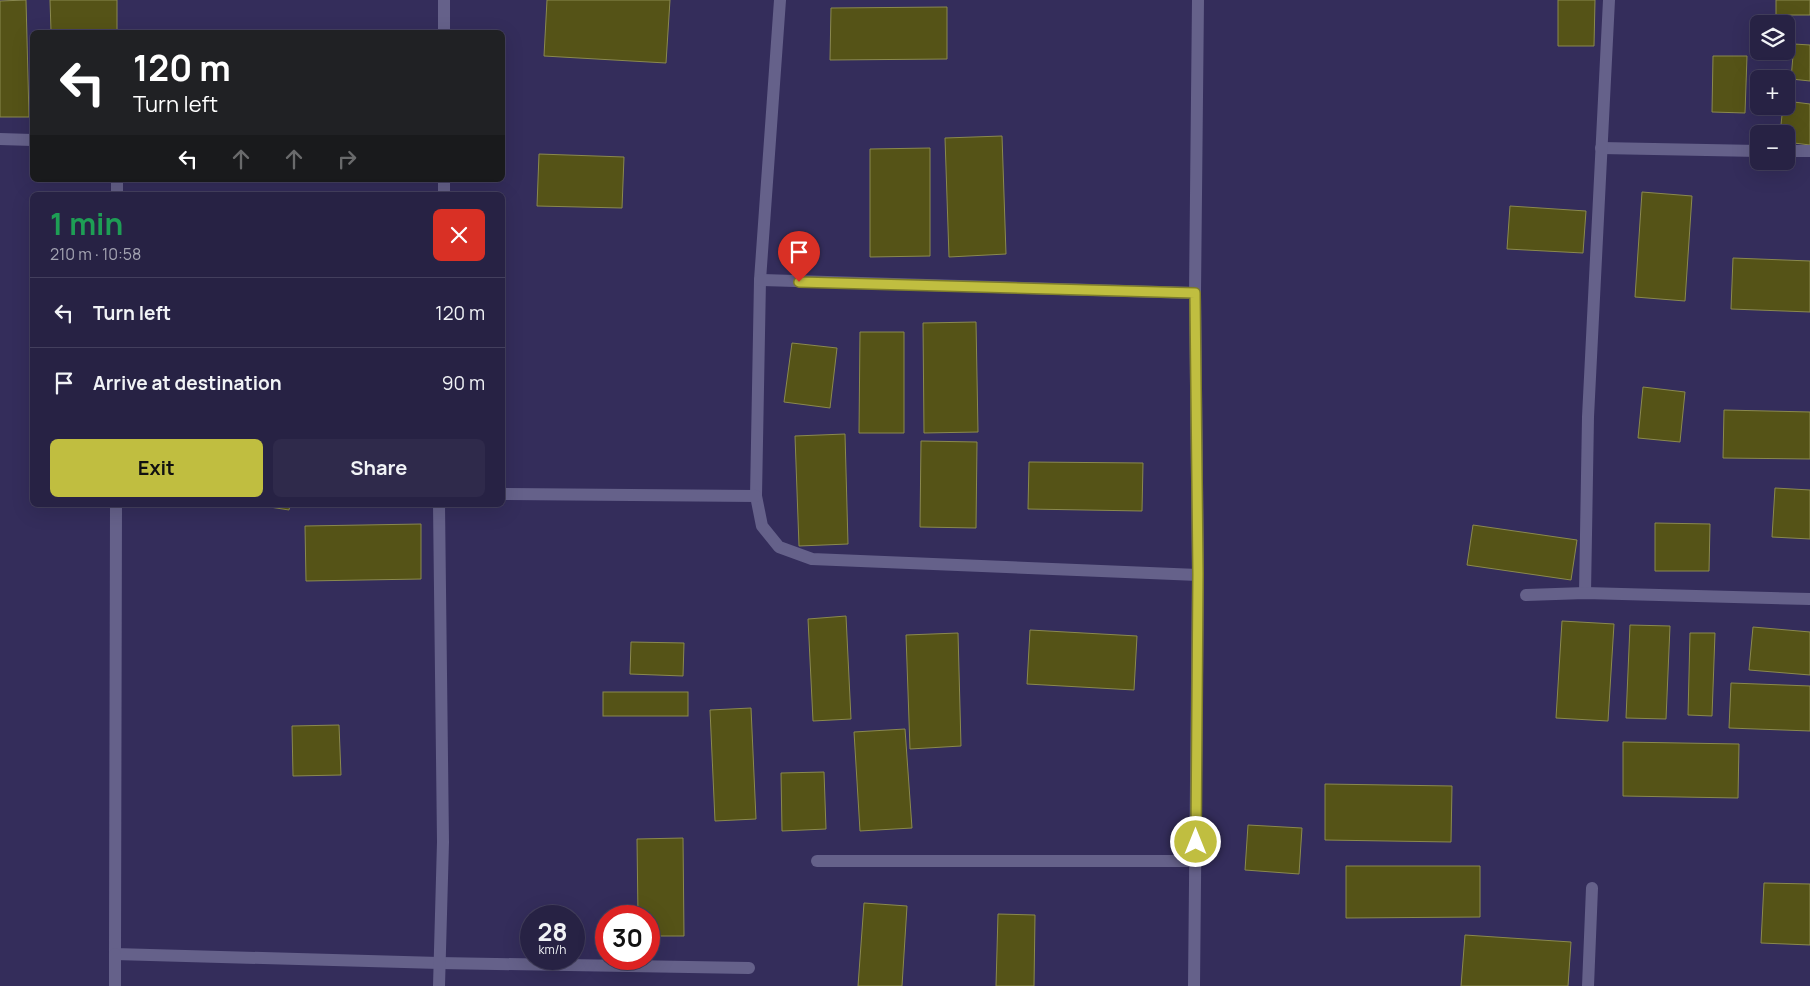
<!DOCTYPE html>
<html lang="en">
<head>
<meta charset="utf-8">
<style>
  :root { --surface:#272244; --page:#2f2a4b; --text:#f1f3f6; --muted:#a4a4b2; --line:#433f5d; --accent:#c0be40 }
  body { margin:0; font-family:Manrope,sans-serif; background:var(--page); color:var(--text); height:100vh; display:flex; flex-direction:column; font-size:19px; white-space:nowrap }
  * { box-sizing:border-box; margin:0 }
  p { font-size:16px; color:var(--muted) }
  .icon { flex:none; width:28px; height:28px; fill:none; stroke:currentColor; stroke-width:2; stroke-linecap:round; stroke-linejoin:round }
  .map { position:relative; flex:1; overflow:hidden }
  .side { position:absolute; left:30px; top:192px; width:475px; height:315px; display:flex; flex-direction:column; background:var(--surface); border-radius:8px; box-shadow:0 5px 20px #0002,0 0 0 1px var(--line) }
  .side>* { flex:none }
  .guide { position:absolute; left:30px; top:30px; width:475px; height:152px; border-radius:8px; box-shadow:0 5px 20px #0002,0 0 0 1px var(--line); background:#202124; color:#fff; overflow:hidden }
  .fabs { position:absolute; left:1750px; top:15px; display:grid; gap:10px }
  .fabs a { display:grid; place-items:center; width:45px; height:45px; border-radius:8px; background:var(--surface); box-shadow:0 5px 20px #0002,0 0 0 1px var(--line); font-size:25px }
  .speed { position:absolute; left:520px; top:905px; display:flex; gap:10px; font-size:25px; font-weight:700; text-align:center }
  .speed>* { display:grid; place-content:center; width:65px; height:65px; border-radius:50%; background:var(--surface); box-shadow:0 5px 20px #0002,0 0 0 1px var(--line); line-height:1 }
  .speed small { font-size:12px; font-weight:400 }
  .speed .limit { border:8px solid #d22; background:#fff; color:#111 }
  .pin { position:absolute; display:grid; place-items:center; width:42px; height:42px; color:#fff; margin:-51px -21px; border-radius:50% 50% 50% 0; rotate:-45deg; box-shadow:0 0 5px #0007 }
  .pin .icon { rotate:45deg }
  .me { position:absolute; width:55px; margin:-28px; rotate:0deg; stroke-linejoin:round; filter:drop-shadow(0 0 4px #0008) }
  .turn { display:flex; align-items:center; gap:18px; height:105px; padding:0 20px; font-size:22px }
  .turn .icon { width:65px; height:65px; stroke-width:2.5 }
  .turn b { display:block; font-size:35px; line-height:42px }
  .lanes { display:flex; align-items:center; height:48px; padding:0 20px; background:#0003; justify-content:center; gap:25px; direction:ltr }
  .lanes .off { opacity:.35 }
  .round { display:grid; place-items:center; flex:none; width:52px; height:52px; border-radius:8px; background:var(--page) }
  .headline { display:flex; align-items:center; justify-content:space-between; height:85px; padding:0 20px }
  h1 { font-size:30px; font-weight:700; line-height:38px; color:#1e9e55 }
  .action { display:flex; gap:10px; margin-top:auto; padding:10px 20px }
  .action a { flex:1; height:58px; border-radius:8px; background:var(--accent); color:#111; font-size:20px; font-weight:700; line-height:58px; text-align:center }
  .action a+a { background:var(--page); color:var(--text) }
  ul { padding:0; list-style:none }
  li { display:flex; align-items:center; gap:15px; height:70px; padding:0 20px; border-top:1px solid var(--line) }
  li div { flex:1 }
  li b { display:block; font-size:19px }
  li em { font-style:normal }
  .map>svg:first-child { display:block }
  .building { fill:#555317; stroke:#8a894e }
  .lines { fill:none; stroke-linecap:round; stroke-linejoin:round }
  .street { stroke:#65618a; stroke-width:12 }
  .route-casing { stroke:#7d7c2a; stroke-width:12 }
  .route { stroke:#c0be40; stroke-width:9 }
</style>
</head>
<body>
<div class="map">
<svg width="1810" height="986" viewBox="0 0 1810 986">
  <rect width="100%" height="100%" fill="#342d5b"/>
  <!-- building -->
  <g class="building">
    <path d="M26,0l3,117h-29v-116z"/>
    <path d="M50,0h67v30l-66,1z"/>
    <path d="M547,0h123l-4,63 -122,-7z"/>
    <path d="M1558,0h37l-1,46h-36z"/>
    <rect x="1776" y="0" width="34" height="15"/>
    <path d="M947,7v52l-117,1 1,-52z"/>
    <path d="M1794,44l16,1v36l-19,-2z"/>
    <path d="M1713,56h34l-2,57 -33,-1z"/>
    <path d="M1786,101l24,3v41l-24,-3v-8h-6l3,-28h3z"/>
    <path d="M1002,136l4,118 -57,3 -4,-119z"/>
    <path d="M930,148v108l-60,1v-108z"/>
    <path d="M539,154l85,3 -2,51 -85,-2z"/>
    <path d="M1642,192l50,4 -7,105 -50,-4z"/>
    <path d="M1510,206l76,5 -3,42 -76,-4z"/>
    <path d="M1733,258l77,3v51l-79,-3z"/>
    <path d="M976,322l2,110 -54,1 -1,-110z"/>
    <path d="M860,332h44v101h-45z"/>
    <path d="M792,343l45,5 -7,60 -46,-6z"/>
    <path d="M1643,387l42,5 -5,50 -42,-4z"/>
    <path d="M1724,410l86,2v47l-87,-1z"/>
    <path d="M845,434l3,110 -49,2 -4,-110z"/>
    <path d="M921,441l56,1 -1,86 -56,-1z"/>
    <path d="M1029,462l114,1 -1,48 -114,-2z"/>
    <path d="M1775,488l35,2v49l-38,-2z"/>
    <path d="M257,505h33l-1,5z"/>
    <path d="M1655,523l55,1 -1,47h-54z"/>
    <path d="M421,524v55l-115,2 -1,-55z"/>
    <path d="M1473,525l104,15 -6,40 -104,-15z"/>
    <path d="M846,616l5,103 -38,2 -5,-102z"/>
    <path d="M1562,621l52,3 -6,97 -52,-3z"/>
    <path d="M1630,625l40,1 -4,93 -40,-1z"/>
    <path d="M1753,627l57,5v43l-61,-5z"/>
    <path d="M1030,630l107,6 -3,54 -107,-6z"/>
    <path d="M958,633l3,113 -51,3 -4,-114z"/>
    <path d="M1690,633h25l-3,83 -24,-1z"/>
    <path d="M631,642l53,1 -1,33 -53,-2z"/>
    <path d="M1731,683l79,3v45l-81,-3z"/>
    <rect x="603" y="692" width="85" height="24"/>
    <path d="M751,708l5,111 -41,2 -5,-111z"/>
    <path d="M339,725l2,50 -48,1 -1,-50z"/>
    <path d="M905,729l7,99 -52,3 -6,-99z"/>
    <path d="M1623,742l116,2 -1,54 -115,-2z"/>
    <path d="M824,772l2,57 -44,2 -1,-58z"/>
    <path d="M1325,784l127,2 -1,56 -126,-2z"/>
    <path d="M1248,825l54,3 -3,46 -54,-4z"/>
    <path d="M683,838l1,98h-35v-20h-11l-1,-77z"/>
    <path d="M1346,866h134v51l-134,1z"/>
    <path d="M1764,883l46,1v61l-49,-2z"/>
    <path d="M864,903l43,3 -5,80h-44z"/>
    <path d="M998,914l37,1 -1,71h-38z"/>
    <path d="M1465,935l106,7 -3,44h-107z"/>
  </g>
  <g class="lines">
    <!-- street -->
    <g class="street">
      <path d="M444,0v32"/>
      <path d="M780,0l-20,280 -4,216 6,30 17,21 33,12 386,16"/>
      <path d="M0,139l32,1"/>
      <path d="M1601,148l158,3"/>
      <path d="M1786,151h24"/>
      <path d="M117,195v-15"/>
      <path d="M444,195v-15"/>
      <path d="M760,280l435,13"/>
      <path d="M502,494l254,2"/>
      <path d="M116,505l-1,449 324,9 310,5"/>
      <path d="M1585,593l3,-176 21,-417"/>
      <path d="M1526,595l59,-2 225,6"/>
      <path d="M817,861h378"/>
      <path d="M115,986v-32"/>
      <path d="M439,986l4,-144 -4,-337"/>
      <path d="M1194,986l4,-411 -3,-282 3,-293"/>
      <path d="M1588,986l4,-98"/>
    </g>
  </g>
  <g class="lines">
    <!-- route casing -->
    <g class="route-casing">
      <path id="route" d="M799,282l396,11 3,281 -2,268"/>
    </g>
    <!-- route -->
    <use href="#route" class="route"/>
  </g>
</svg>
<div class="fabs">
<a><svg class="icon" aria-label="layers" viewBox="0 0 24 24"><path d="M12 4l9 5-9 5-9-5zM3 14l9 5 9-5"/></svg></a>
<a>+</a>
<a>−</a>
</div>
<div class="speed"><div>28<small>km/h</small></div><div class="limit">30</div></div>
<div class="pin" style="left:799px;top:282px;background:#d93025"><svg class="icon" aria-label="arrive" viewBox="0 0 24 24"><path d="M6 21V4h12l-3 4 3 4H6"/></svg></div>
<svg class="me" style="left:1196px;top:842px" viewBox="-20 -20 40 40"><circle r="17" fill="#c0be40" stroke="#fff" stroke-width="3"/><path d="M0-11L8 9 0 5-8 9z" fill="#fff"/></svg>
<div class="guide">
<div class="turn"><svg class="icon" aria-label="left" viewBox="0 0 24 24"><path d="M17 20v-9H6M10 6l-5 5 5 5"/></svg><div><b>120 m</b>Turn left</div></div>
<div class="lanes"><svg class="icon" aria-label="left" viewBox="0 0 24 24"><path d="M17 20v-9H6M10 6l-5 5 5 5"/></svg><svg class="icon off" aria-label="ahead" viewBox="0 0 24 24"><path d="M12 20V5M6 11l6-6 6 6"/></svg><svg class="icon off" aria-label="ahead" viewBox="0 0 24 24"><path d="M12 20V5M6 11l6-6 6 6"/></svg><svg class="icon off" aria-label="right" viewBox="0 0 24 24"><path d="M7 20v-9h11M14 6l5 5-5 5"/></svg></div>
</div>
<section class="side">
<div class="headline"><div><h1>1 min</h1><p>210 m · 10:58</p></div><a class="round" style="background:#d93025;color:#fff"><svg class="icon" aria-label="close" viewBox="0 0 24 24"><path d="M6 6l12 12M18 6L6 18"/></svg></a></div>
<ul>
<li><svg class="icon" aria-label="left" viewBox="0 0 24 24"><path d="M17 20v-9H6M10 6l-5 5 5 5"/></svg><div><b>Turn left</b></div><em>120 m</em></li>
<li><svg class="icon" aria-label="arrive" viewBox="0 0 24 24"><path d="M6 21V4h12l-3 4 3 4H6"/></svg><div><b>Arrive at destination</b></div><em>90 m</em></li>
</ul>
<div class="action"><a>Exit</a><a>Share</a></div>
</section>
</div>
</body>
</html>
